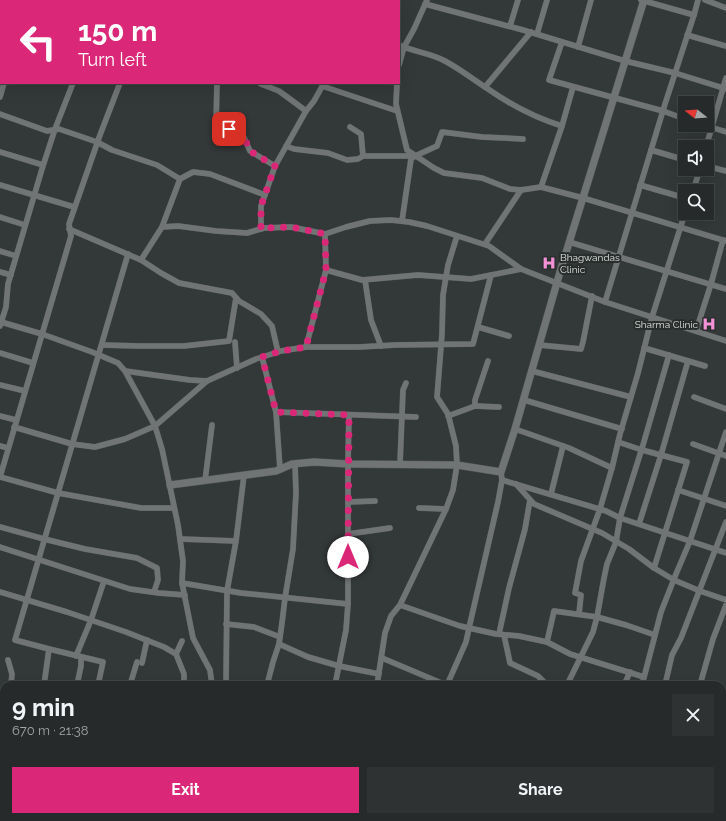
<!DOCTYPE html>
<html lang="en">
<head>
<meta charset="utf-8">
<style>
  :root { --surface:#262a2a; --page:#2e3232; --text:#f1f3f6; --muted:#a4a7a8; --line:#424647; --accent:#db2777 }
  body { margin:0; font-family:Raleway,sans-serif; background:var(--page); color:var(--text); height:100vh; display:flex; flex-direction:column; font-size:15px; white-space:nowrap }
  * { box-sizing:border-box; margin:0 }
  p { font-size:13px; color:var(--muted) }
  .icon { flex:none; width:22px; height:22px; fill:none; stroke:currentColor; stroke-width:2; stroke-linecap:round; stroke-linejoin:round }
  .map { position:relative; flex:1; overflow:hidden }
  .panel { position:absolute; left:0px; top:681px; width:726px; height:140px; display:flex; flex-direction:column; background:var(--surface); border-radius:12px 12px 0 0; box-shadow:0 4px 16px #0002,0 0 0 1px var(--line) }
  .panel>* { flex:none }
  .guide { position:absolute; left:0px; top:0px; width:400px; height:84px; box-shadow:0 4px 16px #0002,0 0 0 1px var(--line); background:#db2777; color:#fff; overflow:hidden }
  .needle { width:26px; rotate:287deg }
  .fabs { position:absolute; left:678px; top:96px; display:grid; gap:8px }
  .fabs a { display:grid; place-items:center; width:36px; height:36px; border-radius:0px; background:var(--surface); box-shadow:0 4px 16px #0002,0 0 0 1px var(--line); font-size:20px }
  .pin { position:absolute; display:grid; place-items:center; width:34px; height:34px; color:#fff; margin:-17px; border-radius:8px; box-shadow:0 2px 6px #0006 }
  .me { position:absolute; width:44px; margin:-22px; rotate:0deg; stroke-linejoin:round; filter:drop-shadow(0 0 3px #0008) }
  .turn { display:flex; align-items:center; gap:14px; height:84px; padding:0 12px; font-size:18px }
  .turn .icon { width:52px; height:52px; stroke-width:2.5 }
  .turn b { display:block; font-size:28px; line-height:34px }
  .round { display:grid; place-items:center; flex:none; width:42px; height:42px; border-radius:0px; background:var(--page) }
  .headline { display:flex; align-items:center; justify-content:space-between; height:68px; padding:0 12px }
  h1 { font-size:24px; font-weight:700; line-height:30px }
  .action { display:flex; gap:8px; margin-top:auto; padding:8px 12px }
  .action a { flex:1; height:46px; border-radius:0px; background:var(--accent); color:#fff; font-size:16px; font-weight:700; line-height:46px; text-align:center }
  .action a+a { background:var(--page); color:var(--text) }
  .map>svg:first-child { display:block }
  .water { fill:#002422 }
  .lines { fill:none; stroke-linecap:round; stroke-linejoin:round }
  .minor-casing { stroke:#525656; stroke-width:6 }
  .tertiary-casing { stroke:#525656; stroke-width:8 }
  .minor { stroke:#717474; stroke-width:5.5 }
  .tertiary { stroke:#717474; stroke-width:7 }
  .route { stroke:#db2777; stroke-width:7; stroke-dasharray:0 12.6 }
  .labels { text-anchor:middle; stroke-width:4; stroke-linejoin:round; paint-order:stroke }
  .poi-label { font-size:10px; fill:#dde1e0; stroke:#292e2d; text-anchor:start }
</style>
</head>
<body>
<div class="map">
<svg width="726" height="821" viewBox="0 0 726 821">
  <rect width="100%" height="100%" fill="#333838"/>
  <!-- water -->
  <g class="water">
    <path d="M726,763v50h-4v-45z"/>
    <path d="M119,817h13l2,1 16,-1 -1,4h-31z"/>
    <path d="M239,817h27l3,2 3,-2h58l2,4h-90z"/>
  </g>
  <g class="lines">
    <!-- minor casing -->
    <g class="minor-casing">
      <g id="minor">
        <path d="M63,0l1,1"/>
        <path d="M327,0l1,1"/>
        <path d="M641,0l53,15"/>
        <path d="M705,0l21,8"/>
        <path d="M27,1l1,-1"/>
        <path d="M148,1v-1"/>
        <path d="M254,1v-1"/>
        <path d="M358,1l1,-1"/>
        <path d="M0,4l1,-3"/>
        <path d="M425,4l98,26 102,31 50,12 51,16"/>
        <path d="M510,26l8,-26"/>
        <path d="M537,34l10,-34"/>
        <path d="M687,35l39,11"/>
        <path d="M562,42l-13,38 114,31 22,8"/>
        <path d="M399,45c15,7 32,8 46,16 15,8 29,19 43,28 23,16 48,29 74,37"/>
        <path d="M578,47l13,-47"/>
        <path d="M399,65l5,-18 10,-18 13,-29"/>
        <path d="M217,83l-1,43 26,7 8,18 25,15"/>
        <path d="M397,83l-1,21 11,46 27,18 10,5 38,5 28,11 11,1 20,-3 42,11 143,43"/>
        <path d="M261,84l18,7 15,11 12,9 8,-10 10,-18"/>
        <path d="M322,86l75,25"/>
        <path d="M485,87l46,-55"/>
        <path d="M0,97l4,-14"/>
        <path d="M0,114l47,17 12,-2 38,13 15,8 45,15 23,14"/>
        <path d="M704,125l22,7"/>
        <path d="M350,127l11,7 2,22h52"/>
        <path d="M286,146l8,3 34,4 19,7 11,-1 5,-3"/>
        <path d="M706,147l20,-69"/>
        <path d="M651,150l34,10"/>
        <path d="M0,152l43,13"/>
        <path d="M707,166l19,5"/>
        <path d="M0,185l74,22"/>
        <path d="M640,185l45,13"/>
        <path d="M541,187l21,-61 11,-39"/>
        <path d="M693,191l7,-22"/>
        <path d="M0,217l25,8"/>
        <path d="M402,221l9,-62 4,-3 22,-10 5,-14 40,5 41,2"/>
        <path d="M162,227l18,-48 13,-7 17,2 55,21"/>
        <path d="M69,229l72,31 20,13 18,10 53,10 7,8 22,13 11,12 6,26"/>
        <path d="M261,229v-23l14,-40 31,-55"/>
        <path d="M569,242c52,16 105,31 157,47"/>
        <path d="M485,244l36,-54"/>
        <path d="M0,251l16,5"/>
        <path d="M141,260l21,-33 16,-1 38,5 31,2 17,-5 27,-1 34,7 21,-7 24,-6 21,-1 18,2 18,4 62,20 32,23 84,33 121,39"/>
        <path d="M326,270l36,10 56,-5 53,4 50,-10"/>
        <path d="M0,272l11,3"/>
        <path d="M365,280l6,40 10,26"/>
        <path d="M605,302l60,-198 29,-89 4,-15"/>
        <path d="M1,322l41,12 50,18 26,11 7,8 65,9 17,1 49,-22 25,-8 25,-4h53l36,-2 78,-1 18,-69"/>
        <path d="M0,326l6,-19 2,-23 34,-115 13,-40 18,-46"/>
        <path d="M478,327l31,9"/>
        <path d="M696,331l15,-47 12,-44"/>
        <path d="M235,342l2,26"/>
        <path d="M102,345l37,1h45l45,-5 7,-43"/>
        <path d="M539,345l42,4 2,-7 9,-46"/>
        <path d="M306,347l20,-77 -1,-36"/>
        <path d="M644,348l61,18"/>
        <path d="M0,353l33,10"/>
        <path d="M669,355l-26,90 -23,73 106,35"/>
        <path d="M262,357l14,55 4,57"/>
        <path d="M125,371l30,55 7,23 16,76 5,36 -1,22 11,55 17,32 2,15"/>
        <path d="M532,371l99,26"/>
        <path d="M0,385l25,6"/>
        <path d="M694,397l32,12"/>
        <path d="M524,400l98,29"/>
        <path d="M475,406l24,1"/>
        <path d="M276,412l140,5"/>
        <path d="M0,416l16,4"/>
        <path d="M448,416l27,-10v-6l13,-39"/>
        <path d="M14,427l58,17 23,3 30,-8 30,-13 52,-45"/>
        <path d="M515,429l54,19 43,20 8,-34 18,-61 14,-56 33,-104"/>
        <path d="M618,442l24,8 45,12 -33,106"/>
        <path d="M693,444l33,12"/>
        <path d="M0,446l8,2"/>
        <path d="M400,464l3,-74 3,-7"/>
        <path d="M0,477l71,-241 -2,-12 31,-89 20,-52"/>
        <path d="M0,477l58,16 83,15h33"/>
        <path d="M502,480l104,31 14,7 -4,24 -9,22 -3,14 -7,39 -4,15 -26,53"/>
        <path d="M205,481l7,-56"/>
        <path d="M516,484l18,20 68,29 27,16 25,19 20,12 26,11 26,9"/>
        <path d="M678,490l48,16"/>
        <path d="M551,494l12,-48"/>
        <path d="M348,502l27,-1"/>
        <path d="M419,508l27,1"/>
        <path d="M639,524l22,-69 27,-94"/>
        <path d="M0,527l44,12 41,10 52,9 20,10 1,12 -4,12"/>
        <path d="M348,534l42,-6"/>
        <path d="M180,539l56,2 8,-66"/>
        <path d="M0,547l130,42 29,4 26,2"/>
        <path d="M182,583l59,10 107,11"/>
        <path d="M0,592l67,20 59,20 38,15 12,7 8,20v11"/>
        <path d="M400,605l60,21 36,8 23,2 28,6 23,12 74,23"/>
        <path d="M579,614l2,-19 -6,-2 6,-32 19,-52 12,-41"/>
        <path d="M226,624l28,3 26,10"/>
        <path d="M499,634l10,-46 16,-59 5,-29"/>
        <path d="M504,635l6,28 28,13 9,9"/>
        <path d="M547,642l7,-31 43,6 29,8 29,10"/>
        <path d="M279,644l29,13 31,9 40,8"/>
        <path d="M176,654l6,-13"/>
        <path d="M76,656l15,-36 13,-39"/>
        <path d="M382,658l64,27"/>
        <path d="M8,660l4,14 -1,11"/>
        <path d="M142,663l5,-23"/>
        <path d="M44,685l5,-36"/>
        <path d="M77,685l4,-19v-9"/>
        <path d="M98,685l5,-23 -54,-13 -34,-9 113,-386"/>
        <path d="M130,685l7,-23"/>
        <path d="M226,685l1,-94 9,-50"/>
        <path d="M267,685l6,-23 6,-18 3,-21 3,-25 8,-49 3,-56 -1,-29"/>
        <path d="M335,685l11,-55 2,-26v-140l1,-49"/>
        <path d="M377,685l8,-52 6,-17 9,-11 46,-96 7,-19 4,-25 -1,-19 -8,-32 -11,-17 5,-63 1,-39 5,-30 9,-29"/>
        <path d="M447,685l19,-43 3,-14 29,-126 4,-22 -1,-8"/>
        <path d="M624,685l6,-13"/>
        <path d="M642,685l19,-73 15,-38 14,-33 36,-109"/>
        <path d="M665,685l7,-30 9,-17 45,-116"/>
        <path d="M700,685l13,-46 13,-34"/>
        <path d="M0,727l4,-14"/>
        <path d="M722,756l4,-16"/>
        <path d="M722,768l4,2"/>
        <path d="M0,802l4,1"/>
        <path d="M179,817l10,4"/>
        <path d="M411,817l4,4"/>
        <path d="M458,817l12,4"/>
        <path d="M703,817l7,4"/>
        <path d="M44,821v-4"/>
        <path d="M71,821l1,-4"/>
        <path d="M98,821l1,-4"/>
        <path d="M173,821l1,-4"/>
        <path d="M394,821l1,-4"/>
        <path d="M500,821l2,-4"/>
        <path d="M607,821l1,-4"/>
      </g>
    </g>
    <!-- tertiary casing -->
    <g class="tertiary-casing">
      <path id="tertiary" d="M170,485l106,-14 16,-7 22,-2 34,2 109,1 44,7 14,-43 45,-157 84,-272"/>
    </g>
    <!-- minor -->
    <use href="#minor" class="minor"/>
    <!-- tertiary -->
    <use href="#tertiary" class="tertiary"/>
  </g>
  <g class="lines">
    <!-- route -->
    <path class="route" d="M229,129l13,3 8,19 25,15 -14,40v23l3,-1 27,-1 34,7 1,36 -20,77 -25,4 -19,6 14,55 73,3 -1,142"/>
  </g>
  <!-- icons -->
  <defs>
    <g id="hospital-bare" transform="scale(1.08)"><path d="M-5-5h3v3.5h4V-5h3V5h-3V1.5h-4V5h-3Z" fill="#f391d6" stroke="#292e2d" stroke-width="2.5" paint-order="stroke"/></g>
  </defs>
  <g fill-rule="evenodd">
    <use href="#hospital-bare" x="549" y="263"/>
    <use href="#hospital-bare" x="709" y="324"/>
  </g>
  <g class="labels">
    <!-- poi labels -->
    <g class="poi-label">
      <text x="560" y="261">Bhagwandas<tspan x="560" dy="12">Clinic</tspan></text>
      <text x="698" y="328" text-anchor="end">Sharma Clinic</text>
    </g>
  </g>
</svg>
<div class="fabs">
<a><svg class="needle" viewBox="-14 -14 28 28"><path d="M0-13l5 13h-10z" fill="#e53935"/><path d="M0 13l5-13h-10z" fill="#a4a7a8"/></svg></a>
<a><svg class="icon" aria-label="sound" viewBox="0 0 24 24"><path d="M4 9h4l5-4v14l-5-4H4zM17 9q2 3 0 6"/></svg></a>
<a><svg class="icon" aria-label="search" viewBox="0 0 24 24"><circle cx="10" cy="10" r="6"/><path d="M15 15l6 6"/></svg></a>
</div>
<div class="pin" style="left:229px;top:129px;background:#d93025"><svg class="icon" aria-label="arrive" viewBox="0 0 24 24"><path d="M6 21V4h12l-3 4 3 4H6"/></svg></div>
<svg class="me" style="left:348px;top:557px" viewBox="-20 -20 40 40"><circle r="19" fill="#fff"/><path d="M0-13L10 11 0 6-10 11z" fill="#db2777"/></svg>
<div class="guide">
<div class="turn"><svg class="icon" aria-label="left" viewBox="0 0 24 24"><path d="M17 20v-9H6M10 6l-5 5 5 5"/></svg><div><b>150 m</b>Turn left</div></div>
</div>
<section class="panel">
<div class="headline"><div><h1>9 min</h1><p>670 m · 21:38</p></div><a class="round"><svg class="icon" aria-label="close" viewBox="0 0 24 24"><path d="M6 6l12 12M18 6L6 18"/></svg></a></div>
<div class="action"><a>Exit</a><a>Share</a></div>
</section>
</div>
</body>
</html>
